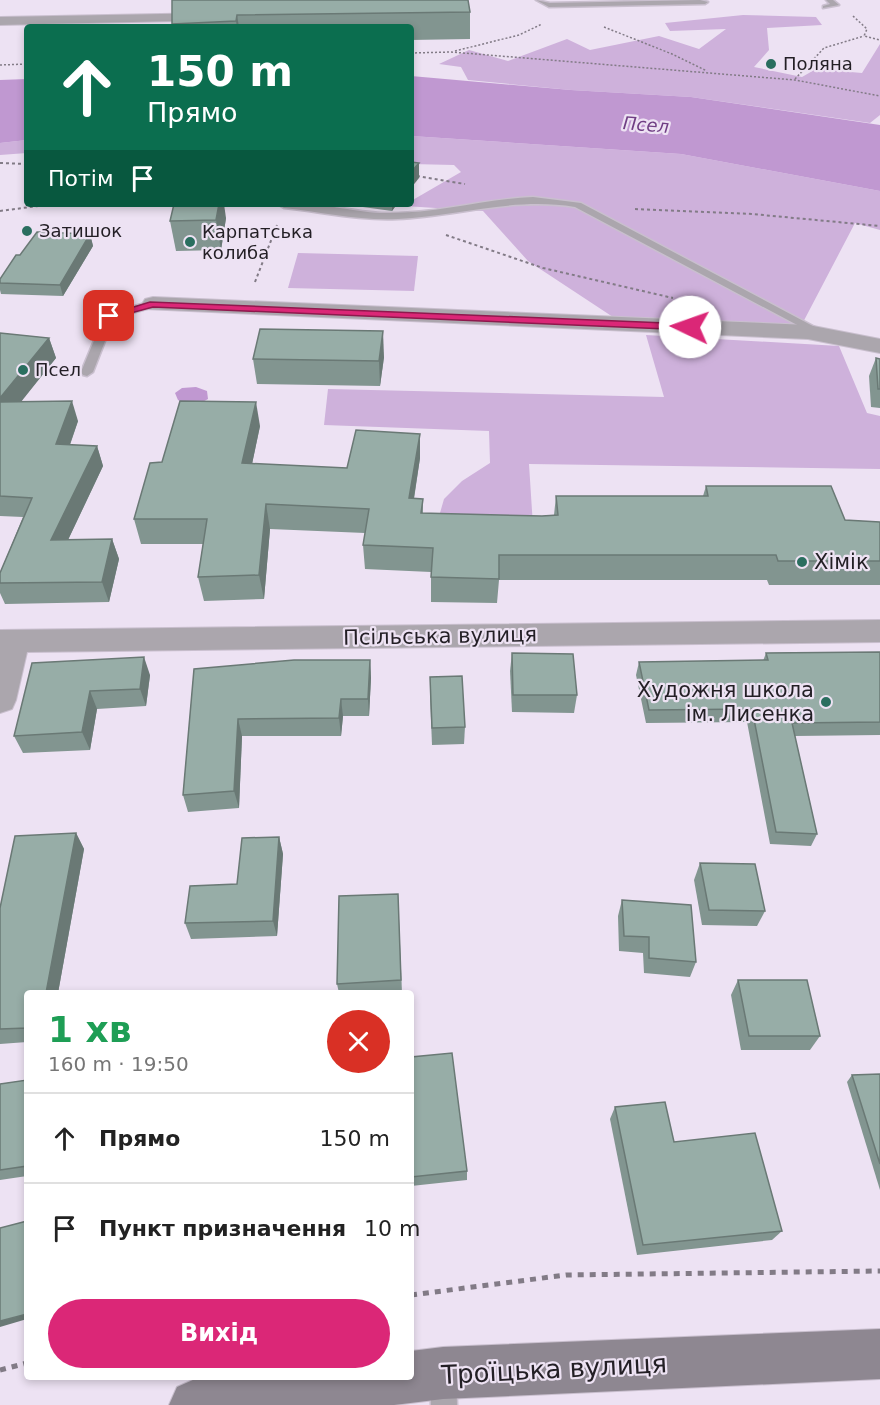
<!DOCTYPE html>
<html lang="uk">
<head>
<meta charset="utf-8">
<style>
  :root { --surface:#fff; --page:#f6f6f6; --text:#222; --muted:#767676; --line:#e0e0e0; --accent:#db2777 }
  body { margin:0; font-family:"DejaVu Sans",sans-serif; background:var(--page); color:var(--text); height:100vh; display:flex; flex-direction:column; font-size:22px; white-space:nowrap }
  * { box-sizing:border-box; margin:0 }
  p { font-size:20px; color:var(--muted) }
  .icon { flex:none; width:33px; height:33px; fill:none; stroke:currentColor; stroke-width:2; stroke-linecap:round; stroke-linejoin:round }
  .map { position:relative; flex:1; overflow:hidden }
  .side { position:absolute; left:24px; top:990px; width:390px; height:390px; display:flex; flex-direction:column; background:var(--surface); border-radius:6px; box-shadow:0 3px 9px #0003 }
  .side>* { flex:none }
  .guide { position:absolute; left:24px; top:24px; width:390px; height:183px; border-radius:6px; box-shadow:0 3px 9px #0003; background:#0b6e4f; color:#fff; overflow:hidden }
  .pin { position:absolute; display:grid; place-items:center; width:51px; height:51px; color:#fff; margin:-26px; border-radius:12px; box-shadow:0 3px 9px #0006 }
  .me { position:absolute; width:66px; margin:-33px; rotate:273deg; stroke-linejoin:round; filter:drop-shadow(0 0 4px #0008) }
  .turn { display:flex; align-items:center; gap:21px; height:126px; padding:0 24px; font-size:27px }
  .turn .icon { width:78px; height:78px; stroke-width:2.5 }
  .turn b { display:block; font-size:42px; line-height:51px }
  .then { display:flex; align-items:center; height:57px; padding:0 24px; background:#0003; gap:12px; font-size:22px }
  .round { display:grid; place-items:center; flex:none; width:63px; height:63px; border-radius:32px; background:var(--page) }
  .head { display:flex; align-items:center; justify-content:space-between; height:102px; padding:0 24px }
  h1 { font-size:36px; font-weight:800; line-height:45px; color:#1e9e55 }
  .action { display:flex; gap:12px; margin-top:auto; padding:12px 24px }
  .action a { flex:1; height:69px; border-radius:36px; background:var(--accent); color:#fff; font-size:24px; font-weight:800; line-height:69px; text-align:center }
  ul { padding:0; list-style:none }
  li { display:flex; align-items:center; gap:18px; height:90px; padding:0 24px; border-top:2px solid var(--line) }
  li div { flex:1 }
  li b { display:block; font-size:22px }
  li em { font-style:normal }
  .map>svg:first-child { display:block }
  .green { fill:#ceb1db }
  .water { fill:#c098d1 }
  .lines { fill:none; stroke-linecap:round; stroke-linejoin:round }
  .lane-casing { stroke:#c9bfce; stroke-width:3 }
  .street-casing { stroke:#c9bfce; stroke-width:2 }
  .secondary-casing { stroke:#c9bfce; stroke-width:2 }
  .path-far2 { stroke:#827b86; stroke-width:1.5; stroke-dasharray:2 2; stroke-linecap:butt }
  .path-far1 { stroke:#827b86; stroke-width:2; stroke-dasharray:3 3; stroke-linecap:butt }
  .path { stroke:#827b86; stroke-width:5; stroke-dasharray:6 6; stroke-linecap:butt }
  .lane { fill:#aba6ad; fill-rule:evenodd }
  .street { fill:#aba6ad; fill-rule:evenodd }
  .secondary { fill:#8e8791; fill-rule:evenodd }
  .wall { fill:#829590 }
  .shaded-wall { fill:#6a7975 }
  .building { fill:#97ada7; stroke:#6a7975; stroke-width:1.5 }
  .route { fill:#db2777; stroke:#8e194d; stroke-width:1.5 }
  .poi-dot { fill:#2a6e5f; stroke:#ede2f3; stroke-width:2 }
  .labels { text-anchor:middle; stroke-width:4.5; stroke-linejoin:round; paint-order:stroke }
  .far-poi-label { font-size:18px; fill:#231f25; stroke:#ede2f3; text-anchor:start }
  .far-water-label { font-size:18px; font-style:italic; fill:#703e84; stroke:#ede2f3 }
  .poi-label { font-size:21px; fill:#231f25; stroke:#ede2f3; text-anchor:start }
  .street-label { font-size:21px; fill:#231f25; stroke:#ede2f3 }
  .near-street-label { font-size:26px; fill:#231f25; stroke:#ede2f3 }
</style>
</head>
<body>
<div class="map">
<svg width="880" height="1405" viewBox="0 0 880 1405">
  <rect width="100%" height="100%" fill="#ede2f3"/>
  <!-- green -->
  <g class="green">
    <path d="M743,15l73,2 6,8 -55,3 2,22 -15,17 48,10 14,-8 46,4 18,-29v71l-10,8 -179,-26 -120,-7 -103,-10 -7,-13 -22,-3 30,-14 39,11 59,-22 23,11 69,-14 40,13 27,-20 -56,2 -5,-8z"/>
    <path d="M411,136l270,18 199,37v39l-25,-7 -56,107 -183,-11 -88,-58 -45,-50 -79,-5 7,-2v-3l50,-29 -7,-7 -43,-1z"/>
    <path d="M27,140v13l-27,2v-12z"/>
    <path d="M298,253l120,3 -4,35 -126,-3z"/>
    <path d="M646,335l193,11 28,67 13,3v53l-351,-5 4,62 -97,1 8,-28 18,-18 28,-18 -1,-32 -165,-6 4,-36 336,8z"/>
  </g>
  <!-- water -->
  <g class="water">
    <path d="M411,76l160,14 120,7 189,28v66l-199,-37 -270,-18z"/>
    <path d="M27,79v61l-27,3v-63z"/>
    <path d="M196,387l11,4 1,8c-11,7 -19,7 -30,1l-3,-7 7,-5z"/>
  </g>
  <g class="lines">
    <!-- lane casing -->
    <g class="lane-casing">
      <g id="lane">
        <path d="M536,0l14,3 150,-3 8,2 -3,2 -156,3z"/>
        <path d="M826,0h7l6,5 -16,3v-2l7,-2z"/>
        <path d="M533,197l48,6 245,130 -2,2h-8l-241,-128c-61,-10 -117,9 -177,12 -38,2 -76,-7 -114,-11l-5,-3c27,-7 75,8 106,8 50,1 99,-14 148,-16z"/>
        <path d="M153,301l6,3 -2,2 -43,12 -21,54 -6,4 -4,-1 -2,-3 24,-58z"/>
        <path d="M443,1364l9,4 4,9 1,28h-26l-1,-28 4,-9z"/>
      </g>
    </g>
    <!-- street casing -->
    <g class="street-casing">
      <g id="street">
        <path d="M215,13l7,4 -2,3 -220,5v-8z"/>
        <path d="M153,297l655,28 72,14v14l-72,-14 -663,-30 -3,-5 3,-5z"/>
        <path d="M880,620v22l-853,10 -11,48 -4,9 -12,4v-83z"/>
      </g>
    </g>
    <!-- secondary casing -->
    <g class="secondary-casing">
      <path id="secondary" d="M880,1329v50l-437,20 -49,6h-225l8,-18 18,-8 15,-2h201v-26l32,-4z"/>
    </g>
    <!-- path-far2 -->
    <g class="path-far2">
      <path d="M853,16l14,13 -3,7 16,4"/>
      <path d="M604,27l68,27 35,17"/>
      <path d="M455,51l64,-16 23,-11"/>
      <path d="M411,53l40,-1 344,28 85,16"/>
      <path d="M0,65l27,-1"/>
      <path d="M795,79l29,-31 40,-12"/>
    </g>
    <!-- path-far1 -->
    <g class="path-far1">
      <path d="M0,163l27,1"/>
      <path d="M411,175l54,9"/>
      <path d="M635,209l117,5 128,12"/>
      <path d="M0,211l53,-7"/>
      <path d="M446,235l97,33 130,30"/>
      <path d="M255,282l22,-57"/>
    </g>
    <!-- path -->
    <g class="path">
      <path d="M411,1295l155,-20 314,-4"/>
      <path d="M0,1370l27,-7"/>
    </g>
    <!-- lane -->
    <use href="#lane" class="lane"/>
    <!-- street -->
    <use href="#street" class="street"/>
    <!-- secondary -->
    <use href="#secondary" class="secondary"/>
  </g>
  <!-- wall -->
  <g class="wall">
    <path d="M172,0l298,12v27l-59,1v-13h-239z"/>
    <path d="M341,204h56l-5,7z"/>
    <path d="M226,218l-5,32 -45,1 -6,-30z"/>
    <path d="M90,234l3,12 -30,50 -62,-2 -1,-4v-11l20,-24z"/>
    <path d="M0,333l49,5 7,20 -35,43 57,20 -8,24 27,1 6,20 -35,74 44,-1 7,20 -10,43 -104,2 -5,-11v-20l23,-56 -23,-1z"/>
    <path d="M384,357l-4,29 -123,-2 -4,-25z"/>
    <path d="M876,358l4,1v49l-9,-1 -2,-31z"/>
    <path d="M260,426l-8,38 95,4 73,-10 -6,41h9v14l119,3 12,-1 2,-19h147l3,-10 139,34 35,2v63h-111l-2,-5h-268l-2,23 -66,-1v-30l-66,-3 -2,-24 2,-12 -95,-4 -6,70 -60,2 -6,-24 5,-33h-62l-7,-25 28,-57z"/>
    <path d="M880,652v83l-85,1 22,98 -6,12 -41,-2 -23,-122 -101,1 -10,-48 3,-13 124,-1 3,-8z"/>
    <path d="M512,653l65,42 -3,18 -62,-1 -2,-41z"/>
    <path d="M370,660l1,18 -2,38h-26l-2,20h-99l-3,72 -51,4 -5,-17 11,-126z"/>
    <path d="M32,663l118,12 -4,31 -49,3 -7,41 -67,3 -9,-17z"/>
    <path d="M430,695l35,32 -1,17 -32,1z"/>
    <path d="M76,833l8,16 -26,144h-31v49l-27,2v-136z"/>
    <path d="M279,837l4,17 -6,82 -86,3 -6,-16 52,-39z"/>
    <path d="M700,863l65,48 -8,15 -55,-1 -8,-45z"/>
    <path d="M398,894l4,99h-63l-2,-9z"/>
    <path d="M622,900l74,62 -6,15 -46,-4 -1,-20 -24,-2 -1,-35z"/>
    <path d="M738,980l82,56 -10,14h-69l-10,-55z"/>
    <path d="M411,1057l56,114v9l-56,6z"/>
    <path d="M880,1074v116l-33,-108 5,-7z"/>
    <path d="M27,1080v96l-27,4v-96z"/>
    <path d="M615,1107l59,35 108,89 -10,9 -135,15 -27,-136z"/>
  </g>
  <!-- shaded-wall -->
  <g class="shaded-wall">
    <path d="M237,15l2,12h-2l-1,-6z"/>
    <path d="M419,163v15l-8,10v-16z"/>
    <path d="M219,204h5l2,14 -5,32 -5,-30z"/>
    <path d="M392,204h5l-5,7z"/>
    <path d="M90,234l3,12 -30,50 -3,-11z"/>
    <path d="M383,331l1,26 -4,29 -1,-25z"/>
    <path d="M49,338l7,20 -51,64 -5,-12v-12z"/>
    <path d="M72,401l6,20 -15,43 -7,-20z"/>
    <path d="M256,402l4,24 -13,62 -5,-25z"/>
    <path d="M420,434v24l-10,65 -1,-25z"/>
    <path d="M97,446l6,20 -45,95 -7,-21z"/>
    <path d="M266,504l4,25 -6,70 -5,-24z"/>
    <path d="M112,539l7,20 -10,43 -7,-20z"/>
    <path d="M144,657l6,18 -4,31 -6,-17z"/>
    <path d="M370,660l1,18 -2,38 -1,-17z"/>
    <path d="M90,691l7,18 -7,41 -8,-18z"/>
    <path d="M341,699l2,17 -2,20 -2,-18z"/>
    <path d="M238,719l4,17 -3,72 -5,-17z"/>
    <path d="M76,833l8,16 -26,144h-12z"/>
    <path d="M279,837l4,17 -6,82 -4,-15z"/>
    <path d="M27,1314v5l-27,8v-6z"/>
  </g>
  <!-- building -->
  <g class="building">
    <path d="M172,0h296l2,12 -233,3 -1,6 -64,3z"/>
    <path d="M411,162l8,1 -8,9z"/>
    <path d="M174,204h45l-3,16 -46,1z"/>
    <path d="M37,232l53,2 -30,51 -60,-2v-4l16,-24h4z"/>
    <path d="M260,329l123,2 -4,30 -126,-2z"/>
    <path d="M0,333l49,5 -49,60z"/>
    <path d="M876,358l4,1v30h-2z"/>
    <path d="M72,401l-16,43 41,2 -46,94 61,-1 -10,43 -102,1v-10l32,-75 -32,-2v-94z"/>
    <path d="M180,401l76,1 -14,61 105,5 9,-38 64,4 -11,64 14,1 -2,14 121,3 16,-1 -2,-19h152l-2,-10h125l14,34 35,2v39h-102l-2,-6h-277v24l-68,-2 2,-29 -70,-3 6,-36 -103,-5 -7,71 -61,2 9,-58h-73l16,-56 12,-1z"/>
    <path d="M880,652v70l-88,1 25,111 -41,-2 -24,-123 -103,1 -10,-48 129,-2 -2,-7z"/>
    <path d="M512,653l61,1 4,41h-64z"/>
    <path d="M144,657l-4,32 -50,2 -8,41 -68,4 18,-73z"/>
    <path d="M294,660h76l-2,39h-27l-2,19 -101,1 -4,72 -51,4 11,-126z"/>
    <path d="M462,676l3,51 -33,1 -2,-51z"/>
    <path d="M76,833l-30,160h-19v35l-27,1v-121l15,-72z"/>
    <path d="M279,837l-6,84 -88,2 5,-37 47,-2 5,-46z"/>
    <path d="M700,863l55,1 10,47 -56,-1z"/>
    <path d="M398,894l3,86 -64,4 2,-88z"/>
    <path d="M622,900l69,5 5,57 -47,-4v-21l-25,-1z"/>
    <path d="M738,980h69l13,56h-71z"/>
    <path d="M158,991v2h-14z"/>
    <path d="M452,1053l15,118 -56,6v-120z"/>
    <path d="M880,1074v90l-28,-89z"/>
    <path d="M27,1080v86l-27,4v-86z"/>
    <path d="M665,1102l9,40 81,-9 27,98 -139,14 -28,-138z"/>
    <path d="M27,1221v93l-27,7v-93z"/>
  </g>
  <!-- route -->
  <path class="route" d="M150,302l540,22 5,3 -5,3 -537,-23 -44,12 -5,-3z"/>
  <!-- markers -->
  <g class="poi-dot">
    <circle cx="771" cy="64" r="6"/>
    <circle cx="27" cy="231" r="6"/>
    <circle cx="190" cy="242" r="6"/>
    <circle cx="23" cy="370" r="6"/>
    <circle cx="802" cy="562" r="6"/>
    <circle cx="826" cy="702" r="6"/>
  </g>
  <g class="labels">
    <!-- far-poi labels -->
    <g class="far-poi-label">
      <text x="783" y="70">Поляна</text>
      <text x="39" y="237">Затишок</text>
      <text x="202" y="238">Карпатська<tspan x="202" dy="21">колиба</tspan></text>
      <text x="35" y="376">Псел</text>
    </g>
    <!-- far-water labels -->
    <g class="far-water-label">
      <text transform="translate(646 125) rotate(5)" y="6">Псел</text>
    </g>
    <!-- poi labels -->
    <g class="poi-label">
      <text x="814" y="569">Хімік</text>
      <text x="814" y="697" text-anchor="end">Художня школа<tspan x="814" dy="24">ім. Лисенка</tspan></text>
    </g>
    <!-- street labels -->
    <g class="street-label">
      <text transform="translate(440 636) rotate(-1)" y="7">Псільська вулиця</text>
    </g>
    <!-- near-street labels -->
    <g class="near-street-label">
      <text transform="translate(554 1369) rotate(-3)" y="9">Троїцька вулиця</text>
    </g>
  </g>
</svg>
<div class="pin" style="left:109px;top:316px;background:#d93025"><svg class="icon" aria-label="arrive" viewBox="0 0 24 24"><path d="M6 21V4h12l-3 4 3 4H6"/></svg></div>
<svg class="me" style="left:690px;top:327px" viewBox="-20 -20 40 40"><circle r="19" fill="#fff"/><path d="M0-13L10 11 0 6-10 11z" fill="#db2777"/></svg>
<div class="guide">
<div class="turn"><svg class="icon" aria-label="ahead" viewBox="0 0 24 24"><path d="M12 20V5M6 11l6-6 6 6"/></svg><div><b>150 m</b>Прямо</div></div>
<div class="then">Потім<svg class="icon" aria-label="arrive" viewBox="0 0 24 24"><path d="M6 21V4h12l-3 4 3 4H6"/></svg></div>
</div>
<section class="side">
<div class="head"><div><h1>1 хв</h1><p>160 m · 19:50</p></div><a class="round" style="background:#d93025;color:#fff"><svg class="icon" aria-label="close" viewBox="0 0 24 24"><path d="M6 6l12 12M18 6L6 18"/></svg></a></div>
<ul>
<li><svg class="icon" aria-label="ahead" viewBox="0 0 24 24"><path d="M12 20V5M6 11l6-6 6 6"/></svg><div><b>Прямо</b></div><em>150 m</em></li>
<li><svg class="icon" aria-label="arrive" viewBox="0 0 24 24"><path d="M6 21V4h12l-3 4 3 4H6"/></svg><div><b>Пункт призначення</b></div><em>10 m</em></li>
</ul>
<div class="action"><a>Вихід</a></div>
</section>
</div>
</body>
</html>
